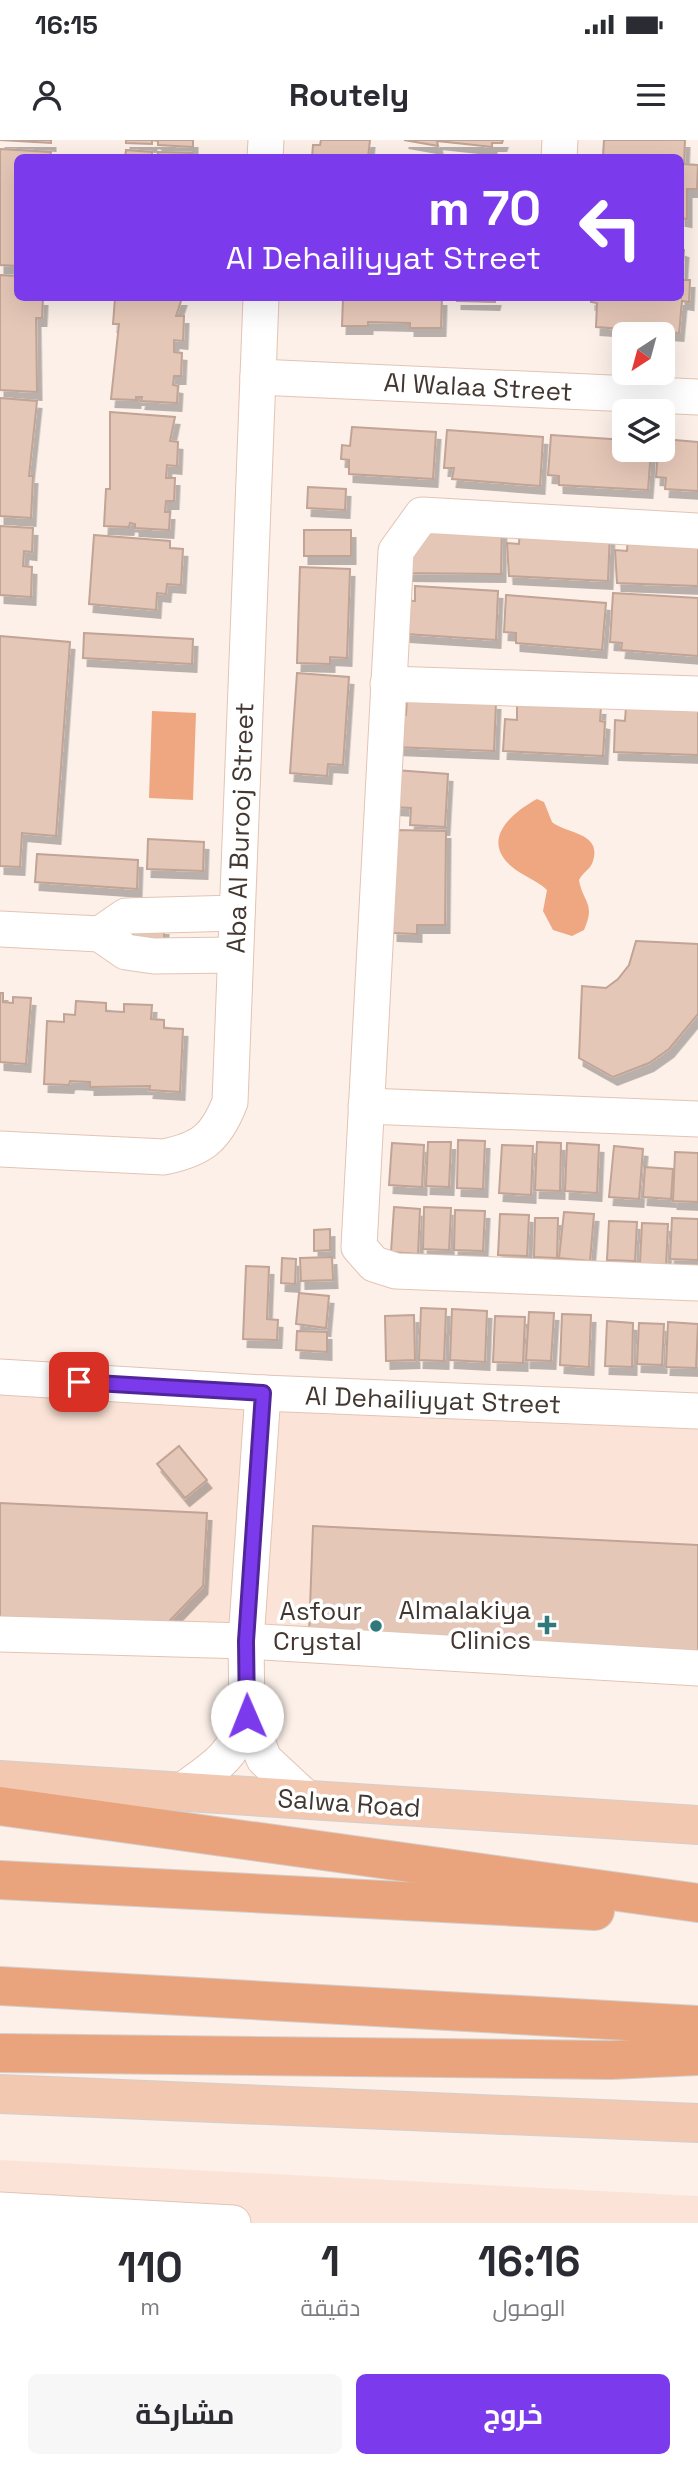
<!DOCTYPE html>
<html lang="ar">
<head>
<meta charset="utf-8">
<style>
  :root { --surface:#fff; --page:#f7f7f7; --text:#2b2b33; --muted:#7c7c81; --accent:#7c3aed }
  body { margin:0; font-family:"Space Grotesk",Cairo,sans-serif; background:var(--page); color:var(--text); direction:rtl; height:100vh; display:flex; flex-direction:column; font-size:26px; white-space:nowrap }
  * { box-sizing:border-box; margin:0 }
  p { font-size:23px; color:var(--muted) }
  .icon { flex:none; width:38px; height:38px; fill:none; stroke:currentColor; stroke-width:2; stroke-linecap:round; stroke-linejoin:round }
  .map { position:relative; height:2083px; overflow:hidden; direction:ltr }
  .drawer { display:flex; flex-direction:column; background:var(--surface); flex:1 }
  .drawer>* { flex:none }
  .top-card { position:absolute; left:14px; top:14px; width:670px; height:147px; border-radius:10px; box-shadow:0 7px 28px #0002; direction:rtl; background:#7c3aed; color:#fff; overflow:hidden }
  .needle { width:46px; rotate:216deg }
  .controls { position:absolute; left:612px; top:182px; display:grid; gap:14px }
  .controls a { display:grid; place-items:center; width:63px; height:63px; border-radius:10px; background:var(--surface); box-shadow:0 7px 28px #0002; font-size:35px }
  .pin { position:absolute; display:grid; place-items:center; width:60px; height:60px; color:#fff; margin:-30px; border-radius:14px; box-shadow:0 4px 10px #0006 }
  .me { position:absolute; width:77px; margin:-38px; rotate:359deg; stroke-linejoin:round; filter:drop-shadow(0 0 5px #0008) }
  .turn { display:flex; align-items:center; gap:24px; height:147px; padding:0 28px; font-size:32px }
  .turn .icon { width:91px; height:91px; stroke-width:2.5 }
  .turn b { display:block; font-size:49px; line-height:60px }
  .eta { display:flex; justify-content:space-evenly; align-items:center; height:119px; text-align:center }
  .eta b { font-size:42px; font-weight:700; line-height:49px }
  .primary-button { display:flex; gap:14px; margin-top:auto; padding:14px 28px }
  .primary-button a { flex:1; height:80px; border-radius:10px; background:var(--accent); color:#fff; font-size:28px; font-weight:700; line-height:80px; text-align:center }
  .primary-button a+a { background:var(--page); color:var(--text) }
  .status { display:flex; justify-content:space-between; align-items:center; height:49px; padding:0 35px; background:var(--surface); direction:ltr }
  .status svg { height:19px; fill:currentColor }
  header { display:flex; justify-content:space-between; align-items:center; height:91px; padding:0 28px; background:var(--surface); font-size:32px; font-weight:700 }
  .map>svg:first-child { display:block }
  .built { fill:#fbe4d7 }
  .water { fill:#eea780 }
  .building { fill:#e5c7b7; stroke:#c1a495; stroke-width:2; filter:url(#shadow) }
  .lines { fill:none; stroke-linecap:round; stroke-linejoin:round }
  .minor-casing { stroke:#e2c4b4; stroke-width:37 }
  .major-casing { stroke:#d2cfce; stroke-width:40 }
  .highway-casing { stroke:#d2cfce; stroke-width:40 }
  .minor { stroke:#fff; stroke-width:35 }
  .major { stroke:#f2c8b1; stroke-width:38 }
  .highway { stroke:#eaa47d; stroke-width:38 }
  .route-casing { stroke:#51269a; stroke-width:18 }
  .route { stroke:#7c3aed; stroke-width:12 }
  .poi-dot { fill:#2f797d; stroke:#fff; stroke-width:2.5 }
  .labels { text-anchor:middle; stroke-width:7; stroke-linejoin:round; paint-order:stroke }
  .street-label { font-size:26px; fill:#433831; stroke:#fff }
  .poi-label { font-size:26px; fill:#433831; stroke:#fff; text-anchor:end }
</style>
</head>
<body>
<div class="status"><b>16:15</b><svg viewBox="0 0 49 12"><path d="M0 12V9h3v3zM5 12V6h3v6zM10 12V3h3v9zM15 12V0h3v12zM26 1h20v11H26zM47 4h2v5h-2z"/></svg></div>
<header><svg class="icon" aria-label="menu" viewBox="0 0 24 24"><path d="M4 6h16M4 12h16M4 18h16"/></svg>Routely<svg class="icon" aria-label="person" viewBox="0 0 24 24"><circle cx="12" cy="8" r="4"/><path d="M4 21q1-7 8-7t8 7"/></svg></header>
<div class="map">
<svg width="698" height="2083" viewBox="0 0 698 2083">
  <defs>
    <filter id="shadow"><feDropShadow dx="4.5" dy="8" stdDeviation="0" flood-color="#0004"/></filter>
  </defs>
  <rect width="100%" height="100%" fill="#fcf0e9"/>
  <!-- built -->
  <g class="built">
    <path d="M0,1254l246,14 -14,221 -232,-8z"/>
    <path d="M271,1270l427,15v229l-443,-23z"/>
    <path d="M0,2020l698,36v27h-698z"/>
  </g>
  <!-- water -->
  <g class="water">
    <path d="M152,571l44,2 -3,87 -44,-2z"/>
    <path d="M537,659l7,3 8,20c14,12 50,10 41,39 -2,8 -10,11 -14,19 4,23 17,23 5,50l-12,6 -19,-6 -10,-19 4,-21c-10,-10 -25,-14 -36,-24 -31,-27 2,-54 26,-67z"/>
  </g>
  <!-- building -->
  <g class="building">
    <path d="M0,0h51v3z"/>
    <path d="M126,0h67v7l-35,-2v-4l-6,-1v4l-26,-1z"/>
    <path d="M321,0h49l-2,18h-56l1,-13h7z"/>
    <path d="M404,0h99l-1,3h-10v4l-55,-6 1,5z"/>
    <path d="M604,0h81l-1,24 14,1 -1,24h-10v30l-6,-1v-60h-84l6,-2z"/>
    <path d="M0,9l51,3 -1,6h-32v108l-18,-1z"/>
    <path d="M126,10l26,2v4h5l1,-4 34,1v5h-67z"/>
    <path d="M681,109l3,1 -2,30h8l-1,22 -7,-1 -3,32 -83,-6 1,-24 -6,-1v-4h90z"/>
    <path d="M0,135l18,1v22h25l-1,20h-6l1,74 -37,-2z"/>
    <path d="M115,158h67l-6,18h8l-1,25 -9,-1v12l8,1 -1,23h-7l-1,9 5,1 -1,17 -36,-2 1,-4h-6v3l-25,-1 8,-75h-6z"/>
    <path d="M343,158h99l-1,30h-31v-5l-42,-1v4h-26z"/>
    <path d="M457,158h39l-1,4 -38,-1z"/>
    <path d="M0,258l37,3 -8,75h4l-2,42 -31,-2z"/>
    <path d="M110,272l65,5 -5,24 8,1 -1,24 -10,-1 -1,13h9l-1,23h-8l-1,11h5l-1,18 -34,-2v-4l-5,-1 -1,4 -25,-1 2,-37h4z"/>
    <path d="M352,287l84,5 -3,47 -84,-5v-14l-8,-1 1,-14 8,1z"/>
    <path d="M447,290l96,7 -3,49 -88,-7 2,-11h-10z"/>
    <path d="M551,295l74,5v10h26l-3,40 -89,-5v-9l-11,-1z"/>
    <path d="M663,299l35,3v49l-33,-2 1,-11 -10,-1 2,-27h5z"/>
    <path d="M308,347l38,2 -1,21 -38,-2z"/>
    <path d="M413,381l89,1 -1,52 -97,-1z"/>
    <path d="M520,385l90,5 -2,51 -99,-5 -2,-33 12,1z"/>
    <path d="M0,386l33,2 -1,24 -8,-1 -1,15 9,1 -1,30 -31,-2z"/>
    <rect x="304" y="390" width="47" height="26"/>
    <path d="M628,394l70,1v51l-81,-3 -2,-33 12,1z"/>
    <path d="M94,395l76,6v7l13,1 -2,36 -14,-1 -1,10 -9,-1 -1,17 -67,-6z"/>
    <path d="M300,427l50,2 -3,89 -17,-1v7l-33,-1z"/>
    <path d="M415,446l83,5 -2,49 -90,-6 -6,-34 15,1z"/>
    <path d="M613,453l85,5v58l-77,-6 1,-7 -12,-1z"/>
    <path d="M506,455l100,8 -4,47 -86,-7v-10l-12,-1z"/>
    <path d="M84,493l109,6 -1,25 -109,-6z"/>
    <path d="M0,496l70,6 -14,194 -34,-3 -2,34 -20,-1z"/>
    <path d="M297,533l52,4 -6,88 -15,-1 -1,12 -37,-3z"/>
    <path d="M407,559l89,3 -2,49 -100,-4 1,-33 11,1z"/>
    <path d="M517,563l84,4 -1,14 5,1 -2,34 -100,-5 2,-32 12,1z"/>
    <path d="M626,566l72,2v47l-84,-3 1,-32 10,1z"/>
    <path d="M395,630l53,4 -3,53 -35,-2 1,-17 -18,-1z"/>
    <path d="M395,690l51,1 -1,94h-28v9l-24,-1z"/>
    <path d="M148,699l56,3 -1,29 -56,-2z"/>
    <path d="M37,714l101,6 -1,29 -102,-7z"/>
    <rect x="133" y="787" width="31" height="18"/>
    <path d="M636,801l62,3v70l-29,35 -20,14 -36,14 -34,-19 3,-72 24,2 12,-9 11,-14z"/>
    <path d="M0,853h3v9l10,1v-6l18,1 -5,66 -26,-2z"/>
    <path d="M76,861l30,2v8l18,1v-8l28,1 -1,14 13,1v8l19,1 -3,63 -31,-2 1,-4 -60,1v-5l-20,-1 -1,4 -25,-1 3,-63 17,1v-8l11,1z"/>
    <path d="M458,1000l27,1 -2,48 -26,-1z"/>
    <path d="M428,1002h23l-2,45 -23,-1z"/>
    <path d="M537,1002l24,1 -1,48 -25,-1z"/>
    <path d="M392,1003l32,2 -2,42 -33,-2z"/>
    <path d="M567,1003l32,2 -2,48 -32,-2z"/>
    <path d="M502,1005l31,1 -2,49 -32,-2z"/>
    <path d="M614,1006l29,3 -4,50 -30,-2z"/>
    <path d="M675,1012l23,1v49l-25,-1z"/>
    <path d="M645,1027l28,2 -2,30 -28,-2z"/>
    <path d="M394,1067l26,2 -2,45 -27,-2z"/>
    <path d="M424,1067l27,1 -2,42 -26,-1z"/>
    <path d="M455,1070l30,1 -2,40 -29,-1z"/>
    <path d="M564,1072l30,2 -4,47 -31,-3z"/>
    <path d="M500,1074l29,1 -2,41 -29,-1z"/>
    <path d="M535,1078h23l-1,40 -23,-1z"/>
    <path d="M672,1078l26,1v41l-28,-1z"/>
    <path d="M609,1081l28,1 -2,39 -28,-1z"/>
    <path d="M642,1083l26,1 -2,41 -26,-1z"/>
    <path d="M330,1089v21l-16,1v-21z"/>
    <path d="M332,1117l1,23 -32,1 -1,-23z"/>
    <path d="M282,1118l14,1 -1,25 -14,-1z"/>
    <path d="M246,1126l23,1 -2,52 11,1 -1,20 -34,-1z"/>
    <path d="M299,1153l30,3 -3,32 -30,-4z"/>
    <path d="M421,1168l25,1 -2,52 -25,-1z"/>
    <path d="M452,1169l35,2 -2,51 -35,-2z"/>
    <path d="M529,1172l25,1 -3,48 -25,-1z"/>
    <path d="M562,1174l29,1 -2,52 -29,-2z"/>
    <path d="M414,1175l1,45 -29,1 -1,-45z"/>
    <path d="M495,1176l30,1 -2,46 -30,-1z"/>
    <path d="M607,1181l26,2 -1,44 -27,-1z"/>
    <path d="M668,1182l30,2 -2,44 -30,-1z"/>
    <path d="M639,1183l25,1 -2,41 -25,-1z"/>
    <path d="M297,1191l30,1v20l-31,-2z"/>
    <path d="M179,1306l28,34 -22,18 -28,-34z"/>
    <path d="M0,1363l207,10 -4,73 -48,50 -155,-10z"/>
    <path d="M313,1386l385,19v107l-389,-18z"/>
  </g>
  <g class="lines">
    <!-- minor casing -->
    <g class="minor-casing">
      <g id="minor">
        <path d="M265,18l1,-18"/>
        <path d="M559,18l1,-18"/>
        <path d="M258,237l440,20"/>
        <path d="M698,391l-276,-16 -26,36 -37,696 15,17 22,7 302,12"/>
        <path d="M388,544l310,10"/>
        <path d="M0,789l100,5 26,18 28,4 81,-1"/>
        <path d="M100,794l26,-18 111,-3"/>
        <path d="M366,966l332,13"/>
        <path d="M0,1009l164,8c38,-8 52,-19 66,-55l31,-804"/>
        <path d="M0,1237l263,16 435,18"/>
        <path d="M263,1253l-17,248 1,75 17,43 45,42"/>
        <path d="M0,1494l246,7 452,27"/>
        <path d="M180,1652c35,-25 53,-34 67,-76"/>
        <path d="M0,2070l233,13"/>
      </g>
    </g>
    <!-- major casing -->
    <g class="major-casing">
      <g id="major">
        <path d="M0,1640l698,45"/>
        <path d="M0,1954l698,29"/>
      </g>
    </g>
    <!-- highway casing -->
    <g class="highway-casing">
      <g id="highway">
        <path d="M0,1666l698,97"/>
        <path d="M0,1740l595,31"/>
        <path d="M0,1846l698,39"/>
        <path d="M0,1913l611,7 87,-4"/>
      </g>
    </g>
    <!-- minor -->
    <use href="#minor" class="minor"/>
    <!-- major -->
    <use href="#major" class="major"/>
    <!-- highway -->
    <use href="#highway" class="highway"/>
  </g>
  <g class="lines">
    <!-- route casing -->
    <g class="route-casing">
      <path id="route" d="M79,1242l184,11 -17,248 1,75"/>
    </g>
    <!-- route -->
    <use href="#route" class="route"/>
  </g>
  <!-- markers -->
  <g class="poi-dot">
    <path d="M543.5 1474.5h7v7h7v7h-7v7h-7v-7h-7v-7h7z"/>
    <circle cx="376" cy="1486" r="7"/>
  </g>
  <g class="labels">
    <!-- street labels -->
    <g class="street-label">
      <text transform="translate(478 247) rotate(3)" y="9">Al Walaa Street</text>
      <text transform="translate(240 688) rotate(-88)" y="9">Aba Al Burooj Street</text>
      <text transform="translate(433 1260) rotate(2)" y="9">Al Dehailiyyat Street</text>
      <text transform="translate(349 1663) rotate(4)" y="9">Salwa Road</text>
    </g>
    <!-- poi labels -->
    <g class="poi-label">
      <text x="531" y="1479">Almalakiya<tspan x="531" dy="30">Clinics</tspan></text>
      <text x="362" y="1480">Asfour<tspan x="362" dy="30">Crystal</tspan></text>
    </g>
  </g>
</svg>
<div class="controls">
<a><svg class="needle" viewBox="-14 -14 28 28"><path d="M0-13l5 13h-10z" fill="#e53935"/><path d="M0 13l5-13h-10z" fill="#7c7c81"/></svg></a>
<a><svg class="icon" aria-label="layers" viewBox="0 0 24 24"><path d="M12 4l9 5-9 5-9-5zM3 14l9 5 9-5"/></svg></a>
</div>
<div class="pin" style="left:79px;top:1242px;background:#d93025"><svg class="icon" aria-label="arrive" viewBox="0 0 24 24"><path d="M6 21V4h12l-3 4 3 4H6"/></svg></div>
<svg class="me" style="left:247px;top:1576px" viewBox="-20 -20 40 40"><circle r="19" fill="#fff"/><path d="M0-13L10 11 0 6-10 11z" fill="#7c3aed"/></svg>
<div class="top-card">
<div class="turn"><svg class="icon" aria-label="left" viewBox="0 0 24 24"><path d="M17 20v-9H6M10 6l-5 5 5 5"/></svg><div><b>70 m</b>Al Dehailiyyat Street</div></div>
</div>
</div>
<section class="drawer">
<div class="eta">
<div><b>16:16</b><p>الوصول</p></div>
<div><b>1</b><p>دقيقة</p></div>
<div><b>110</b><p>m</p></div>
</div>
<div class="primary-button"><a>خروج</a><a>مشاركة</a></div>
</section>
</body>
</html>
